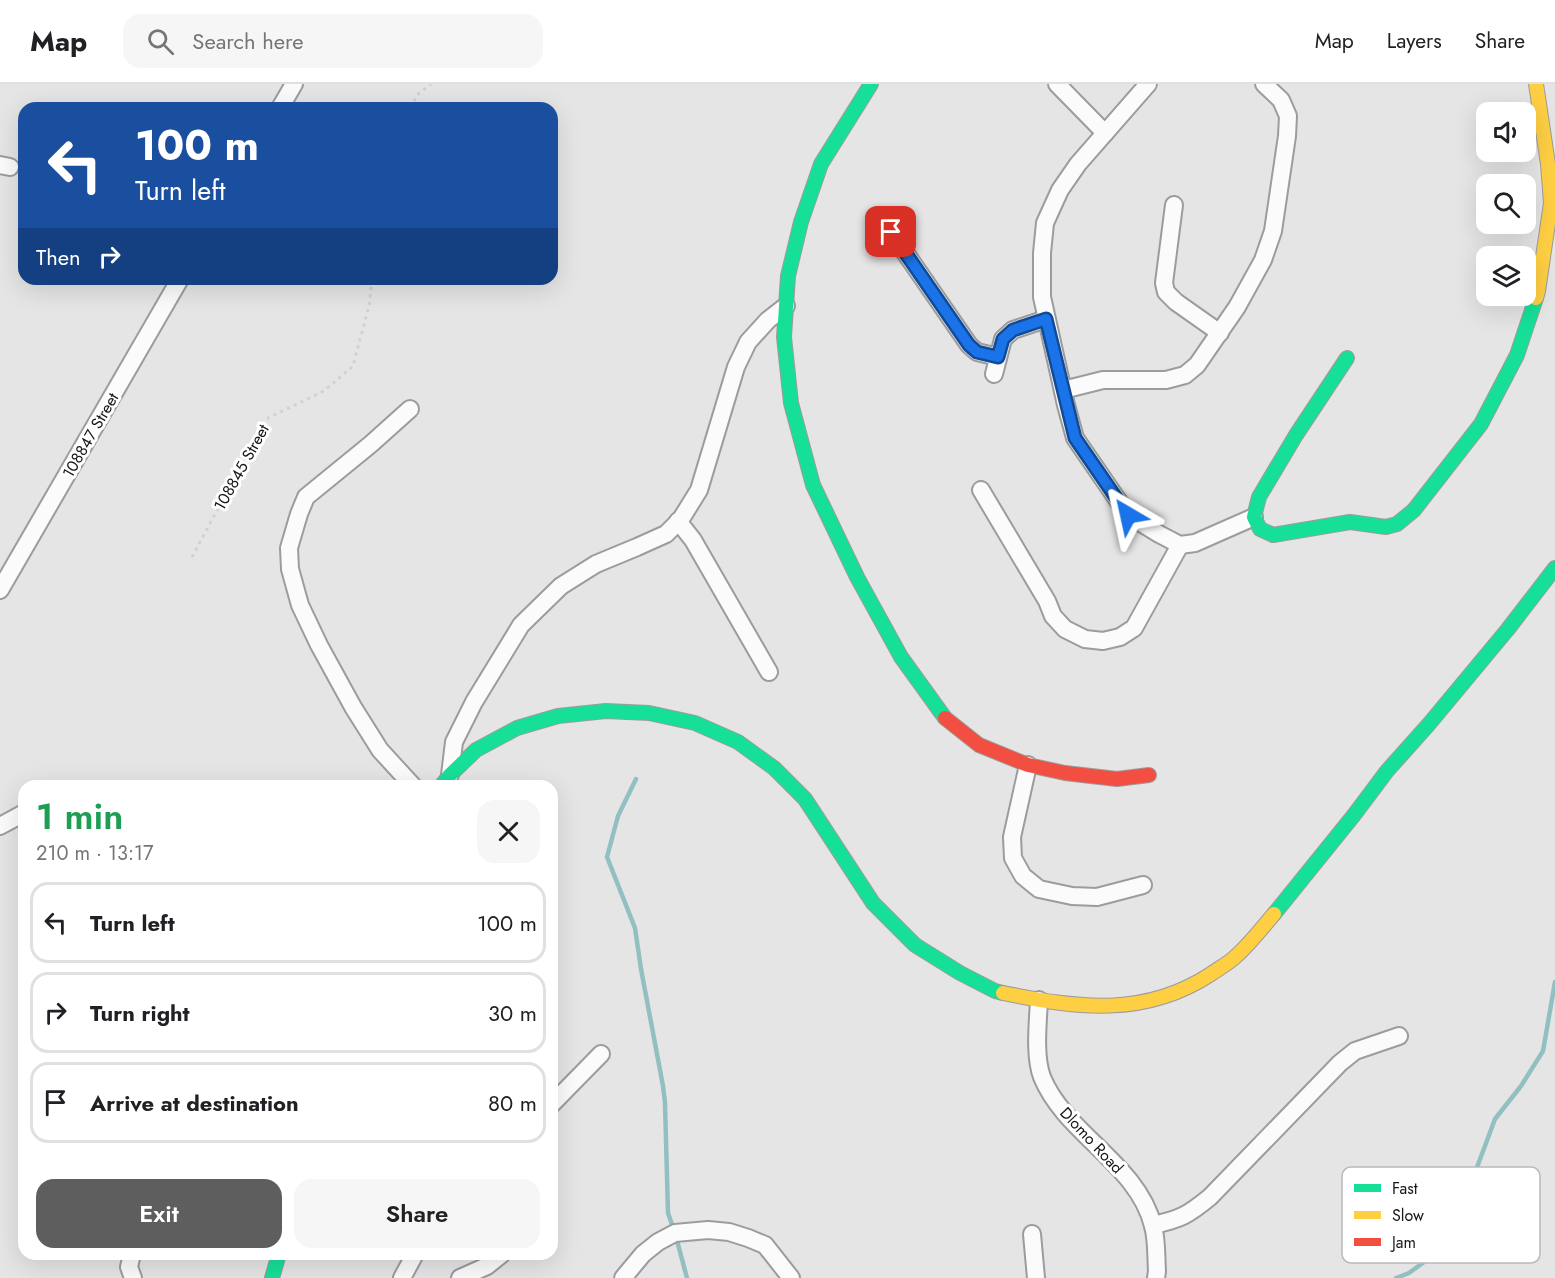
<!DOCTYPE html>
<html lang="en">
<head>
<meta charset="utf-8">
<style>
  :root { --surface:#fff; --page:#f6f6f6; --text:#202124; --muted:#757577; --line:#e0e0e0; --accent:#5e5e5f }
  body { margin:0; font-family:Jost,sans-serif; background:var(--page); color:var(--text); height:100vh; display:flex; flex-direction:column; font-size:22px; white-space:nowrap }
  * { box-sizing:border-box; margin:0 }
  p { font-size:20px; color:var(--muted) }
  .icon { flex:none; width:33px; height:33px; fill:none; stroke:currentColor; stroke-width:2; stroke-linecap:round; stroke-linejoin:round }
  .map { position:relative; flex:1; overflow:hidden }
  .details { position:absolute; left:18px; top:696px; width:540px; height:480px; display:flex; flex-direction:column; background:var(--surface); border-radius:18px; box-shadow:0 6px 24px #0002 }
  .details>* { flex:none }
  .banner { position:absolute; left:18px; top:18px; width:540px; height:183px; border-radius:18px; box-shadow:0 6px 24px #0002; background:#1a4fa0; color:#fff; overflow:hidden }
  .buttons { position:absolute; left:1476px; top:18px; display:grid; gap:12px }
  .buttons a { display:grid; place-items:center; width:60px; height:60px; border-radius:12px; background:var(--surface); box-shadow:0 6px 24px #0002; font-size:30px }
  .pin { position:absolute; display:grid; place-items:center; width:51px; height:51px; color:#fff; margin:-26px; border-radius:12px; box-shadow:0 3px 9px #0006 }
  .me { position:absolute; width:66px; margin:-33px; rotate:324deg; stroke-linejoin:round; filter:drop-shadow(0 0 4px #0008) }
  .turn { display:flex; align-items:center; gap:21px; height:126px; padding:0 18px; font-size:27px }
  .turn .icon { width:78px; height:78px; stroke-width:2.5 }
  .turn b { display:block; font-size:42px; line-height:51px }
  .then { display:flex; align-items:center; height:57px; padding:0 18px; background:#0003; gap:12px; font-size:22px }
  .round { display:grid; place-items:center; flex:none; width:63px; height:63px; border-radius:18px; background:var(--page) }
  .head { display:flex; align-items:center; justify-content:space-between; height:102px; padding:0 18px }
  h1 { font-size:36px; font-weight:600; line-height:45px; color:#1e9e55 }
  .action { display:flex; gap:12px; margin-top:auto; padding:12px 18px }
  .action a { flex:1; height:69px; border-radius:18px; background:var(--accent); color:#fff; font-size:24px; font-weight:600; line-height:69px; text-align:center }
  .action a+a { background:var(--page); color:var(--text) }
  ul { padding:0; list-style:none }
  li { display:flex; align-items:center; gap:18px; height:81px; margin:0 12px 9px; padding:0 6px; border:3px solid var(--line); border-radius:18px }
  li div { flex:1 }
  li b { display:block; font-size:22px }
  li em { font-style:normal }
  header { display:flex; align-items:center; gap:36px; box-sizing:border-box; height:84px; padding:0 30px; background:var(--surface); border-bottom:2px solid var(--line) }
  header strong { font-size:28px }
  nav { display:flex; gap:33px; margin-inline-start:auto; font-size:21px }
  .search { width:420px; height:54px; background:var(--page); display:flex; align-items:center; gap:15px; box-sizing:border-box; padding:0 21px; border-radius:18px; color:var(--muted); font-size:22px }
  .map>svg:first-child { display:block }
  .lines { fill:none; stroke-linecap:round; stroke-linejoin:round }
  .stream { stroke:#92c0c1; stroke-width:4.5 }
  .street-casing { stroke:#9c9c9d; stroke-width:20 }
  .fast-casing { stroke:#9c9c9d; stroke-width:16 }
  .slow-casing { stroke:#9c9c9d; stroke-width:16 }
  .jam-casing { stroke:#9c9c9d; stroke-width:16 }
  .path { stroke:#d1d1d2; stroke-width:3; stroke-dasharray:3 4.5; stroke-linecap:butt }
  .street { stroke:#fbfbfb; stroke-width:16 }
  .fast { stroke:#16e098; stroke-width:14 }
  .slow { stroke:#ffcf43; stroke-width:14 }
  .jam { stroke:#f24e42; stroke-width:14 }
  .route-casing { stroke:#114b97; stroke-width:15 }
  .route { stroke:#1a73e8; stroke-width:10 }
  .labels { text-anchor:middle; stroke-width:6; stroke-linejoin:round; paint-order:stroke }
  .street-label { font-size:16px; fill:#161617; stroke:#fff }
  .key { fill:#fff; stroke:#b9b9b9; stroke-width:1.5 }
  .key-label { font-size:16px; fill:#161617 }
</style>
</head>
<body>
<header>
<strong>Map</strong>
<div class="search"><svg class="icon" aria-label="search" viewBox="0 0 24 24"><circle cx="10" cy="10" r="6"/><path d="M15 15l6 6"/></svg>Search here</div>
<nav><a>Map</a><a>Layers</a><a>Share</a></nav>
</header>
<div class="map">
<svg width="1555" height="1194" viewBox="0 0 1555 1194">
  <rect width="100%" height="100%" fill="#e5e5e6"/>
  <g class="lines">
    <!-- stream -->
    <g class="stream">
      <path d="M636,695l-18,37 -11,41 28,71 6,41 22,117 2,17 3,110 7,20 12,45"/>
      <path d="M1396,1194l13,-5 41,-30v-29l10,-24 16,-20 19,-51 26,-33 22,-35 12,-69"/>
    </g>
    <!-- street casing -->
    <g class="street-casing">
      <g id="street">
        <path d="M1057,0l48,49"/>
        <path d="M1148,0l-70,80 -18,26 -15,33 -3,30v44l24,108 9,33 53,77 31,19 21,11 15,-2 59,-26"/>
        <path d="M280,24l14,-24"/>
        <path d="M0,81l10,2"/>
        <path d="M1174,121l-10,78 2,9 10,10 44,31"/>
        <path d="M891,148l78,113 8,7 21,5"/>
        <path d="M994,290l9,-35 10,-9 33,-11"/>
        <path d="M1063,306l40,-10h63l19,-5 12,-10 40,-58 26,-47 10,-29 14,-95 1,-20 -7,-16 -17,-16"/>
        <path d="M410,325l-39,35 -65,53 -7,17 -10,34 1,21 10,36 19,40 34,62 27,43 33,36"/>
        <path d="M981,406l66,111 6,15 12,13 20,10 18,2 17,-4 14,-9 46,-83"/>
        <path d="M678,437l15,19 76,132"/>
        <path d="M0,506l180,-311"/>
        <path d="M1028,681l-16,72 1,21 10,18 16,13 33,7 25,1 46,-12"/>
        <path d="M450,691l4,-33 20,-40 47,-77 40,-39 35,-22 41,-17 29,-13 15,-15 18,-29 37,-123 12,-25 20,-22 18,-14"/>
        <path d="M0,742l24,-13"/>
        <path d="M1039,916c-1,22 -5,56 3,77 23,57 96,87 111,149 4,14 3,30 4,45l-1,7"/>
        <path d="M552,1020l49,-50"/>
        <path d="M1153,1141c28,-6 35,-10 57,-28l130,-134 15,-12 44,-15"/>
        <path d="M1032,1150l4,44"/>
        <path d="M132,1170l-3,13 4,11"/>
        <path d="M402,1194l13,-24"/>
        <path d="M460,1194l27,-12 15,-12"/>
        <path d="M623,1194l20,-24 15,-12 17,-9 33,-3 21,2 19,6 17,7 26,33"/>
      </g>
    </g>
    <!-- fast casing -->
    <g class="fast-casing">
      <g id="fast">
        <path d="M871,0l-50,80 -20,58 -13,54 -4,61 7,66 22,82 44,92 44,80 44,61"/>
        <path d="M1347,274l-51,77 -37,62 -5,20 6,12 13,6 77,-13 36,5 11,-3 17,-14 67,-86 36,-69 19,-57"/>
        <path d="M441,702l9,-11 26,-25 41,-22 41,-12 48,-5 43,2 46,10 43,19 36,26 31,31 68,104 42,42 45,28 35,18 8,2"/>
        <path d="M1274,830l80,-99 33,-44 42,-47 79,-95 47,-61"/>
        <path d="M272,1194l7,-24"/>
      </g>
    </g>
    <!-- slow casing -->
    <g class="slow-casing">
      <g id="slow">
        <path d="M1536,214l2,-7 13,-88 -3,-39 -12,-80"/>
        <path d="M1003,909c74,15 141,25 208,-19 7,-5 16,-10 23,-16 15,-13 27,-29 40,-44"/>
      </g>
    </g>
    <!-- jam casing -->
    <g class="jam-casing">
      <path id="jam" d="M945,634l34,27 49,20 37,8 52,6 32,-4"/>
    </g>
    <!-- path -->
    <g class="path">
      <path d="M411,24l6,-13 14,-11"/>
      <path d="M192,473l74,-138 58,-28 29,-25 16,-60 3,-27"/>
    </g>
    <!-- street -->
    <use href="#street" class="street"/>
    <!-- fast -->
    <use href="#fast" class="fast"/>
    <!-- slow -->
    <use href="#slow" class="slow"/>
    <!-- jam -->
    <use href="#jam" class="jam"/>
  </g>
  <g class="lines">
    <!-- route casing -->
    <g class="route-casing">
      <path id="route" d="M891,148l78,113 8,7 21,5 5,-18 10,-9 33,-11 29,119 53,77"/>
    </g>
    <!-- route -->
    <use href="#route" class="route"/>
  </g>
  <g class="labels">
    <!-- street labels -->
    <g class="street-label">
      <text transform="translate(90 351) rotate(-60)" y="6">108847 Street</text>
      <text transform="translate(241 383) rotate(-61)" y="6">108845 Street</text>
      <text transform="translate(1092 1056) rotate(47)" y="6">Dlomo Road</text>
    </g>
  </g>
  <!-- legend -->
  <rect x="1342" y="1083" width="198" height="96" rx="9" class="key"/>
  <rect x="1354" y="1100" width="27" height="8" fill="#16e098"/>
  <rect x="1354" y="1127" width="27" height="8" fill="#ffcf43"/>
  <rect x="1354" y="1154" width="27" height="8" fill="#f24e42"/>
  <g class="key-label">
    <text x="1392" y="1110">Fast</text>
    <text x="1392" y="1137">Slow</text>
    <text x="1392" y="1164">Jam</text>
  </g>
</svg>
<div class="buttons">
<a><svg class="icon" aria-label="sound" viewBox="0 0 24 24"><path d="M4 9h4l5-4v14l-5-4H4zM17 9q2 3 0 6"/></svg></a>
<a><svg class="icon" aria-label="search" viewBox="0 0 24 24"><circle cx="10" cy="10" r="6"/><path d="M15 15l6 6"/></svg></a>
<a><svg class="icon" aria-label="layers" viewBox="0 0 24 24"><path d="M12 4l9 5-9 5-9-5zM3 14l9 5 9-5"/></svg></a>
</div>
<div class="pin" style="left:891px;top:148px;background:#d93025"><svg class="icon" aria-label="arrive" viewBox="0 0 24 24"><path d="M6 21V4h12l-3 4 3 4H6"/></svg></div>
<svg class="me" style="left:1128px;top:431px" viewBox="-20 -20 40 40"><path d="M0-17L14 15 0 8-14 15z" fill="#1a73e8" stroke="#fff" stroke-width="4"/></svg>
<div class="banner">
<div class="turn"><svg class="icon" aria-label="left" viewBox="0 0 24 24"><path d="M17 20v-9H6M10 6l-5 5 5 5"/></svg><div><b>100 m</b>Turn left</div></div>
<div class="then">Then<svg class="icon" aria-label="right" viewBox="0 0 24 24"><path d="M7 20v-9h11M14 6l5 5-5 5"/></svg></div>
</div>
<section class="details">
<div class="head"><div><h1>1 min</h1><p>210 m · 13:17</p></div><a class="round"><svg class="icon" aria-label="close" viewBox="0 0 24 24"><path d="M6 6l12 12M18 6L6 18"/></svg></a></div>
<ul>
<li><svg class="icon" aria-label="left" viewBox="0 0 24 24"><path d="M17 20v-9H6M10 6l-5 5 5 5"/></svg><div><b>Turn left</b></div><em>100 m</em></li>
<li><svg class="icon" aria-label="right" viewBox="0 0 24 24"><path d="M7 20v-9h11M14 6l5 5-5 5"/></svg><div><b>Turn right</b></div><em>30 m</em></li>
<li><svg class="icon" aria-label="arrive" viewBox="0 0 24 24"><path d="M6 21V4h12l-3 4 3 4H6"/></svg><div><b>Arrive at destination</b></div><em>80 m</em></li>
</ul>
<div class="action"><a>Exit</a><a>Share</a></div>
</section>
</div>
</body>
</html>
